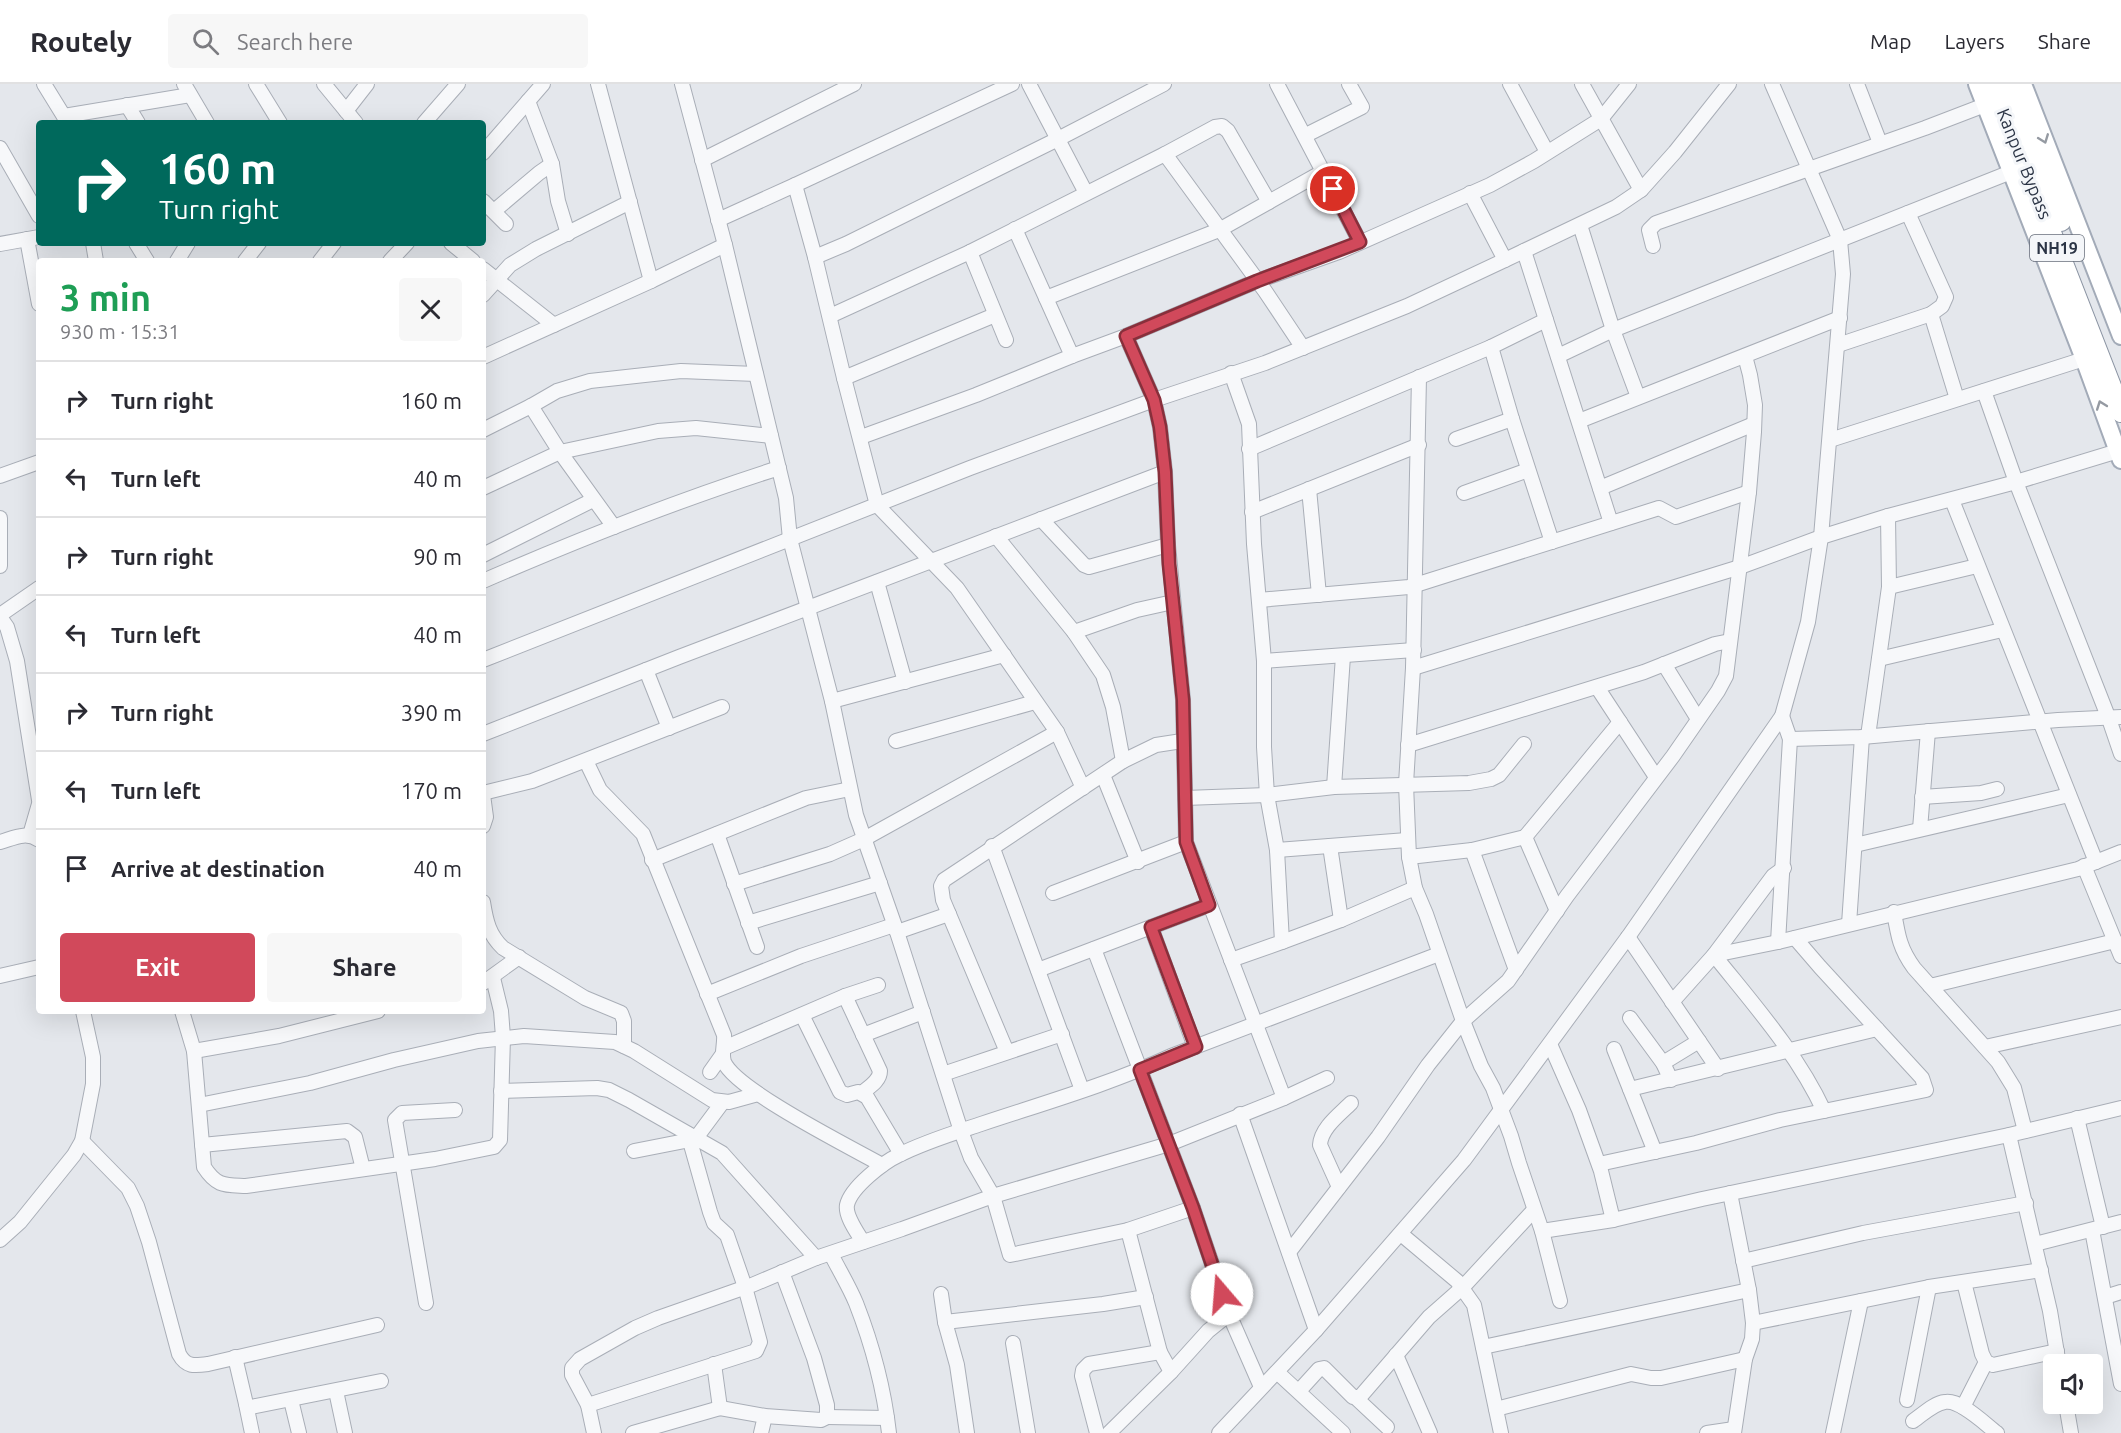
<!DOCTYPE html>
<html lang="en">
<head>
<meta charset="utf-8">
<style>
  :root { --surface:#fff; --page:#f7f7f7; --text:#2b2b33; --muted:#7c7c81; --line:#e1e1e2; --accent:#d1495b }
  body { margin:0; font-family:Ubuntu,sans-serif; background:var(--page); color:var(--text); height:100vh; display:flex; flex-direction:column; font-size:22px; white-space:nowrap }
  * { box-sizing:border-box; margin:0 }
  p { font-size:20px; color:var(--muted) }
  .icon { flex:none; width:33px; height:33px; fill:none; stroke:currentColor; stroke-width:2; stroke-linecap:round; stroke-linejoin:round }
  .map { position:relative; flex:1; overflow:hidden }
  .panel { position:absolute; left:36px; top:174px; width:450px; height:756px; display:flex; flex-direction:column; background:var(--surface); border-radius:6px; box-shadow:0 6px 24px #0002 }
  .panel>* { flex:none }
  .guide { position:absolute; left:36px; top:36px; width:450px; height:126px; border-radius:6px; box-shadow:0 6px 24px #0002; background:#00695c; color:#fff; overflow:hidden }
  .controls { position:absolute; left:2043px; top:1270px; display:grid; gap:12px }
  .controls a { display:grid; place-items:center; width:60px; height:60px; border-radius:6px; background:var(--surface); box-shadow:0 6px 24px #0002; font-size:30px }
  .pin { position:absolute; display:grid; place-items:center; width:51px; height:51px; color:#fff; margin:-26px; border:3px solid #fff; border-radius:50%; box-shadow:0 2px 6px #0007 }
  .me { position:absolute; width:66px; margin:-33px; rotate:342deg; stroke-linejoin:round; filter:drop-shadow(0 0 4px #0008) }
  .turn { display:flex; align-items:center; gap:21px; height:126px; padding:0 24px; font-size:27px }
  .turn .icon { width:78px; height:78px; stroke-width:2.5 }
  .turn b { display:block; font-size:42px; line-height:51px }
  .round { display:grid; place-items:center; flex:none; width:63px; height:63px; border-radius:6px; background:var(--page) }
  .headline { display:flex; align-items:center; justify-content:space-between; height:102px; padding:0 24px }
  h1 { font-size:36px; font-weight:600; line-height:45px; color:#1e9e55 }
  .button { display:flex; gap:12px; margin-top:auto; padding:12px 24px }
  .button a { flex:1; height:69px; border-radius:6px; background:var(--accent); color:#fff; font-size:24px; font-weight:600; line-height:69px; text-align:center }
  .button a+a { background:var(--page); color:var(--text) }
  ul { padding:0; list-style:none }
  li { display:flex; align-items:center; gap:18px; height:78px; padding:0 24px; border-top:2px solid var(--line) }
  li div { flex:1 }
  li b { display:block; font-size:22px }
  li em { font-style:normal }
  header { display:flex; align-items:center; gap:36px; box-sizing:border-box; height:84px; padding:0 30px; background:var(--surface); border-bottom:2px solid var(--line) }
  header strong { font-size:28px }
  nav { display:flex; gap:33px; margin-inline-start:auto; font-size:21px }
  .search { width:420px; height:54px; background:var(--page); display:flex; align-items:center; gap:15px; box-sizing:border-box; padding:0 21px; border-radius:6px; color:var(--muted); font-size:22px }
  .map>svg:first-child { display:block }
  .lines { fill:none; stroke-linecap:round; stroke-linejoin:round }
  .minor-casing { stroke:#a9aeb7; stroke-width:16 }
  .major-casing { stroke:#a3abb8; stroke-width:20 }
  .highway-casing { stroke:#8b94a3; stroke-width:22 }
  .minor { stroke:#f7f8fa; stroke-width:14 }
  .major { stroke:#fff; stroke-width:16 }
  .highway { stroke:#fff; stroke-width:20 }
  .oneway { stroke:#959aa2 }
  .route-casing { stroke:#882f3b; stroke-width:15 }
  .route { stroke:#d1495b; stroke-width:10 }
  .labels { text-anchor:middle; stroke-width:6; stroke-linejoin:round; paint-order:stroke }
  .shield { fill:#f4f6f9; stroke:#676e7b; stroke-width:1.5 }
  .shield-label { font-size:16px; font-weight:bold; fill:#2b3445 }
  .street-label { font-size:18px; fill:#2b3445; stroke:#f4f6f9 }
</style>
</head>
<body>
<header>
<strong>Routely</strong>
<div class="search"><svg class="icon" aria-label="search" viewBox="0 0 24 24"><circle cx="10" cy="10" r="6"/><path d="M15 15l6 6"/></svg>Search here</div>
<nav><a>Map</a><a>Layers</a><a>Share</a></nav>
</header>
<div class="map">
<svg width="2121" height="1349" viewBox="0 0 2121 1349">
  <rect width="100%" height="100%" fill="#e4e7ec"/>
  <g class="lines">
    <!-- minor casing -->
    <g class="minor-casing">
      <g id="minor">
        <path d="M44,0l24,39"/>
        <path d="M184,0l23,39"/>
        <path d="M256,0l24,39"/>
        <path d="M324,0l32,39"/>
        <path d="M598,0l53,197"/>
        <path d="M682,0l43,161 61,253 4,41 42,162 24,114 41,117 64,199 10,27 22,38 17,59 118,-25 65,-22"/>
        <path d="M1029,0l57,109"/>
        <path d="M1277,0l83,158"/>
        <path d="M1510,0l37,68"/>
        <path d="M1582,0l59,106"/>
        <path d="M1857,0l23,59"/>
        <path d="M528,17l24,63 6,37 10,33"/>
        <path d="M127,21l11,18"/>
        <path d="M346,27l21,-27"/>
        <path d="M64,32l126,-21"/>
        <path d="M424,39l34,-39"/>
        <path d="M1306,51l56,-28 -13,-23"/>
        <path d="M0,64l39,68"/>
        <path d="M483,69l60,-69"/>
        <path d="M702,76l152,-76"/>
        <path d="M795,101l217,-101"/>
        <path d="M1470,109l35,67"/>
        <path d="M483,117l23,23"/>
        <path d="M1269,118l-41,-71 -6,-5 -7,1 -50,27 100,137 38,57"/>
        <path d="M494,127l45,-38 13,-9"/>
        <path d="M718,136l77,-35 20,72 29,121 33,127 80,83 100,144 26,56"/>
        <path d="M1580,141l33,105 25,67"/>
        <path d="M1015,145l57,127"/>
        <path d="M27,155l12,65"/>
        <path d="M93,159l3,18"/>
        <path d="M136,159l11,18"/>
        <path d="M451,159l22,18"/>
        <path d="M0,160l39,-7"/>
        <path d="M1653,162l-4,-16 7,-7 269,-95 60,-23"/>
        <path d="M1524,167l87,272"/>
        <path d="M970,168l36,88"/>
        <path d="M815,173l31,-13 212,-105 106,-55"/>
        <path d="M177,177l11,-18"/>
        <path d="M245,177l14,-18"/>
        <path d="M320,177l14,-18"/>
        <path d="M390,177l17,-18"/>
        <path d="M483,185l71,56"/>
        <path d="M483,211l27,-30 26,-16 94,-47"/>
        <path d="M1046,214l173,-68 105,-59"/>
        <path d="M1931,230l26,85"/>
        <path d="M830,232l140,-64 195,-98"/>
        <path d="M1126,252l28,64 6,27 5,45 3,73 15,155 3,142 98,256"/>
        <path d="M1838,261l93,-31 11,-8 4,-9 -38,-84"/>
        <path d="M1491,263l21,72 40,123"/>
        <path d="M1558,272l55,-26 398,-158"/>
        <path d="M483,273l168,-76 74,-36"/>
        <path d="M1231,289l18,51 5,120 10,117v86l3,48 10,55 5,92 -51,18"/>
        <path d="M1419,293l-6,291 -7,116 3,73 6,31 11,26 37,107 18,45 12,22 18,48 8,27 23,68 18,70"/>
        <path d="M844,294l151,-63"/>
        <path d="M1984,307l32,91 93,237 12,35"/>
        <path d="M531,322l29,46 54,75"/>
        <path d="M1579,337l261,-103"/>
        <path d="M483,346l48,-24 26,-15 33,-10 91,-10 75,3"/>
        <path d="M861,353l115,-42 96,-39 54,-20 131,-55 82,-29 151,-67 44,-24 67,-42 28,-35"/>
        <path d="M1456,355l56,-20"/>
        <path d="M1830,356l254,-81"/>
        <path d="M1249,365l242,-102 55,-27"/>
        <path d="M0,392l39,-14"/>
        <path d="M483,404l77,-36 98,-21 38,-3 75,8"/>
        <path d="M1600,404l154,-64"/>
        <path d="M1309,405l10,106"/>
        <path d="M1464,409l64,-23"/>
        <path d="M1952,416l144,362"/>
        <path d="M1252,428l167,-67"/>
        <path d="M0,434v48"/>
        <path d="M1041,435l43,46 5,2 79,-22"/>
        <path d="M996,452l78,96 29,43 10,32 10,54"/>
        <path d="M483,471l110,-55"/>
        <path d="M483,497c97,-42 195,-81 296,-113"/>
        <path d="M877,498l28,100"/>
        <path d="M1889,503l88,-21"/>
        <path d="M1259,516l150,-13 250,-79 17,9 73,-25"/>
        <path d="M0,531l39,-27"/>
        <path d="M0,533l7,10 10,34 22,139"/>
        <path d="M1074,548l63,-22 36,-8"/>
        <path d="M1879,575l123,-29"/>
        <path d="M483,576l487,-192 184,-68 111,-37 142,-57 98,-46 111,-53 25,-17 34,-38 54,-68"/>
        <path d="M1264,577l150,-11"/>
        <path d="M1664,580l34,55"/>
        <path d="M1413,584l327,-101 81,-30 67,-21 128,-34 102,-31"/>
        <path d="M646,586l23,58"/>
        <path d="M1597,603l59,90"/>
        <path d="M832,617l172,-46"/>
        <path d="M483,650l196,-77 486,-185"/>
        <path d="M1868,652l21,-149 -1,-71"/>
        <path d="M1790,655l72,-2 196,-17 63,-3"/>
        <path d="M896,657l139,-39"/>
        <path d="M1408,661l236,-73 71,-28 15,-3"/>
        <path d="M586,677l14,29 43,44 81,201c1,9 -3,18 0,27 12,28 126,85 158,103"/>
        <path d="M1103,691l35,87"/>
        <path d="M1334,703l9,-131"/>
        <path d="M483,709l49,-12 190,-74"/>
        <path d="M483,711l3,22 -3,9"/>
        <path d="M1922,713l59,-4 16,-4"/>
        <path d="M1185,714l82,-3 67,-8 135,-4 22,-4 8,-4 25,-31"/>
        <path d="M1920,745l8,-98"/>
        <path d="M717,750l40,113"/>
        <path d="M30,751l9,-31"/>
        <path d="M0,758c14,-4 26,-11 39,-2"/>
        <path d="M1855,761l214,-50"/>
        <path d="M992,762l90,244"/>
        <path d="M1330,762l11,74"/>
        <path d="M1277,766l130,-10"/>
        <path d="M1472,766l44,120"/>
        <path d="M1409,773l63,-7 53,-13"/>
        <path d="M652,776l154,-62 44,-9"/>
        <path d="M2084,782l37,90"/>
        <path d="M734,800l96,-30 34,-15 193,-107"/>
        <path d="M1053,809l133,-51"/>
        <path d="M483,818c3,19 6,33 20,46l82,50 36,15 3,8v25"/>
        <path d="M1557,827l-32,-74 95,-115"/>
        <path d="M1894,828c4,24 6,37 20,56l84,94 16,26 11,43"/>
        <path d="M748,839l132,-40"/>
        <path d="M1849,840l13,-187"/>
        <path d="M1151,843l44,120"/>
        <path d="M897,848l52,-18"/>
        <path d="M1628,853l90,132"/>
        <path d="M1282,858l59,-22 74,-32"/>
        <path d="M1778,858l12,-203 -8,-23"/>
        <path d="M1094,865l99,259 36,106 32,73"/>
        <path d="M1038,886l171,-65"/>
        <path d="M0,892l39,-9"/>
        <path d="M483,899l36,-26"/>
        <path d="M1930,902l185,-45"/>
        <path d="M707,910l94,-38 93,-31"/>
        <path d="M845,912l35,75c0,10 -11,16 -18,22"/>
        <path d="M1672,918l42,-47 59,-79 11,-8"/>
        <path d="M182,927l12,40 10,116c13,20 21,18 42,19l189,-27 59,-12 6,-7 3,-103 -2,-26 -8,-33"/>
        <path d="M802,931l38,77 7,3 11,-3 9,5 34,57"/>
        <path d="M1630,934l33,45 8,17"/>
        <path d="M863,951l60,-23"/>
        <path d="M1550,960l29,66 22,61 12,49"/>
        <path d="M1985,963l136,-30"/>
        <path d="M724,964l121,-52 33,-11"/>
        <path d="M1614,965l41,103"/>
        <path d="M194,967l85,-15 99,-25"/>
        <path d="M1007,968l-64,-152 -2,-14 3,-6 179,-119 33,-16 26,-4"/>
        <path d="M1663,979l36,-22"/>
        <path d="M710,988l12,-17"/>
        <path d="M943,990l119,-40"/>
        <path d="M1630,1005l247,-60"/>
        <path d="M501,1007l96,-3 12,2 20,10 93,53 94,105"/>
        <path d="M199,1021l111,-22 84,-23 84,-19 46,-5 91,6 19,9 78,49 17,2 29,-8"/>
        <path d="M1824,1027c-27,-58 -70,-106 -110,-156l64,-13 300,-73 43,-17"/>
        <path d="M1240,1030l76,216"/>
        <path d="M2077,1034l26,109"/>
        <path d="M2009,1051l41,176 9,54"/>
        <path d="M696,1054l26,-35"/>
        <path d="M82,1057l46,47 9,18 12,36 30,112c7,13 15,12 29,10l169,-39"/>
        <path d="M202,1061l145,-14 8,6 8,32"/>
        <path d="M634,1067l56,-11"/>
        <path d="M1599,1080l97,-21 84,-23 146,-30 -4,-12 -102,-111 -25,-29"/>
        <path d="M1339,1103l-19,-42c1,-17 19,-30 31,-42"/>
        <path d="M1730,1109l19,97 4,33 -1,16 -7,20 -11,74"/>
        <path d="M1128,1146l32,122 11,20"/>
        <path d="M2092,1146l29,154"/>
        <path d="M1542,1147l71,-11 89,-21 307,-64 112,-27"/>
        <path d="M1401,1150l56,47 17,24 27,128"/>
        <path d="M0,1156l20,-18 54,-67 8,-14 11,-57v-27l-10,-46"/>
        <path d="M863,1158c-6,-10 -18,-26 -16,-37 4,-18 37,-43 52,-50 25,-13 55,-22 82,-31 63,-21 129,-40 190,-68l268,-102"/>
        <path d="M2035,1160l86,-22"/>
        <path d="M1289,1168l89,-115 50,-72 35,-44 45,-40 59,-85 106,-140 45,-65 8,-15 23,-184 5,-60 1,-27 -5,-30 -5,-19"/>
        <path d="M831,1170c8,16 18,32 25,49 16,41 28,86 33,130"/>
        <path d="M1743,1177l120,-28 163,-30"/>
        <path d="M1964,1198l18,72 4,8 7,3 64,-14"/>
        <path d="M941,1210l4,28 12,43 10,68"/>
        <path d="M2105,1213l16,-5"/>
        <path d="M426,1219l-31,-183 7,-7 53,-3"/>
        <path d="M945,1238l158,-18 43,-7"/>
        <path d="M1753,1239l176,-36 112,-17"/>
        <path d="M1013,1259l15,90"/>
        <path d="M1483,1263l266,-57"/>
        <path d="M1396,1271l34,78"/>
        <path d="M235,1273l11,47 5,3 130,-26"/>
        <path d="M1277,1288l66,61"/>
        <path d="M336,1307l9,42"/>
        <path d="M1299,1307l20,-22 5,-1 29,29h7l69,-80 34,-30 71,-77"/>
        <path d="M1356,1314l31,29"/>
        <path d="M291,1316l8,33"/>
        <path d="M1907,1316l22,-113"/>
        <path d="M246,1320l6,29"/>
        <path d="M2066,1320l5,29"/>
        <path d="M588,1321l168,-54 4,-9 -15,-55 -18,-52 -13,-12 -4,-11 -22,-78"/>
        <path d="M1963,1323l23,-45"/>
        <path d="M720,1324l45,8 56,4 6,-3v-12l-13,-47 -32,-86"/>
        <path d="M1496,1325l135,-35 20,4h10l84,-19"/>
        <path d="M827,1333l60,1"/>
        <path d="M1913,1337c9,-6 21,-18 32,-19 15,-3 40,22 52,31"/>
        <path d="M594,1349l-6,-28 -16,-30v-7l8,-9 55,-31 23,-10 94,-33 64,-27 86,-29 91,-33 176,-52 115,-46 43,-20"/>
        <path d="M633,1349l87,-25 -6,-44"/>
        <path d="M761,1349l4,-17"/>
        <path d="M1097,1349l-15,-57 1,-6 6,-6 71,-12"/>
        <path d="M1109,1349l62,-61 37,-41 21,-17"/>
        <path d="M1219,1349l97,-103 148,-170 164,-223 154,-221 26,-94 13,-85 22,-263 -3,-34 -68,-156"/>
        <path d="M1707,1349l27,-4"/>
        <path d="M1833,1349l28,-132"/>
      </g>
    </g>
    <!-- major casing -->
    <g class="major-casing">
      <g id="major">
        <path d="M1977,0l107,275 37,101"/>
        <path d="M2023,0l98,252"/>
      </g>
    </g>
    <!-- highway casing -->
    <g class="highway-casing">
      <g id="highway">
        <path d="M1993,0l128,328"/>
        <path d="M2008,0l53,137"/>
      </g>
    </g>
    <!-- minor -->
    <use href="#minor" class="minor"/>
    <!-- major -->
    <use href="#major" class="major"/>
    <!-- highway -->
    <use href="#highway" class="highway"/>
  </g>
  <!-- one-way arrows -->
  <defs><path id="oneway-chevron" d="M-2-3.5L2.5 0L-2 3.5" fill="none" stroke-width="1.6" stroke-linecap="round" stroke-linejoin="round" transform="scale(1.5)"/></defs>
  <g class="oneway">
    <use href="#oneway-chevron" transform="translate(2044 55) rotate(69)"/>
    <use href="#oneway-chevron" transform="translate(2101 321) rotate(-110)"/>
  </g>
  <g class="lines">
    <!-- route casing -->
    <g class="route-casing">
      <path id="route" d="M1222,1210l-29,-86 -53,-138 56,-23 -45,-120 58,-22 -23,-63 -3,-142 -14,-136 -4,-92 -5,-45 -6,-27 -28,-64 131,-55 103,-39 -27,-53"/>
    </g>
    <!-- route -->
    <use href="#route" class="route"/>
  </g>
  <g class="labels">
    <!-- shield labels -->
    <rect class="shield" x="2030" y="151" width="54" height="26" rx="4.5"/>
    <g class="shield-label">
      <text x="2057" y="170">NH19</text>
    </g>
    <!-- street labels -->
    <g class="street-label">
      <text transform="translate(2024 80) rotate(68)" y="6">Kanpur Bypass</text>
    </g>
  </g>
</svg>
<div class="controls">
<a><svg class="icon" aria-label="sound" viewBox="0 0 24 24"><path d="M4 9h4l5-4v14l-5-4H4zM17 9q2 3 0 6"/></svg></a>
</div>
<div class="pin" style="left:1333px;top:105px;background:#d93025"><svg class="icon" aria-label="arrive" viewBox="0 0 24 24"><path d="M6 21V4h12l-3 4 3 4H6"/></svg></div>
<svg class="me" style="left:1222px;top:1210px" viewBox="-20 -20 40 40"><circle r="19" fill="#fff"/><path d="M0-13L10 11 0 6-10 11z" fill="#d1495b"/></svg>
<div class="guide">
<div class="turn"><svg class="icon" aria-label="right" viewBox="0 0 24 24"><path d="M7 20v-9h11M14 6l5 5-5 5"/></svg><div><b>160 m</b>Turn right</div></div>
</div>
<section class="panel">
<div class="headline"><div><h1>3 min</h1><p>930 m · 15:31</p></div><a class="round"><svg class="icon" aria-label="close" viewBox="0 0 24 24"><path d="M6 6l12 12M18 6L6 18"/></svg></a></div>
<ul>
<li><svg class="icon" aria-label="right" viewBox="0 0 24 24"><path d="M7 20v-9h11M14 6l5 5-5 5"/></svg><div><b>Turn right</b></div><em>160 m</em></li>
<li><svg class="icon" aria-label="left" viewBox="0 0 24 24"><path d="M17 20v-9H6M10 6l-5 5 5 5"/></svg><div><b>Turn left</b></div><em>40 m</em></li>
<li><svg class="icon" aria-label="right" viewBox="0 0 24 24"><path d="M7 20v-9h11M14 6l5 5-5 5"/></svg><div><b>Turn right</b></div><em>90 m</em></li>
<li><svg class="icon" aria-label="left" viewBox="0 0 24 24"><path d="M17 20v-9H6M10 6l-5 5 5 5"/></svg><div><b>Turn left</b></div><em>40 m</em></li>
<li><svg class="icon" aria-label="right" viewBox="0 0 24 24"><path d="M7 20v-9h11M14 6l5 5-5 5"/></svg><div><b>Turn right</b></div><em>390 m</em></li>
<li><svg class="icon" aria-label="left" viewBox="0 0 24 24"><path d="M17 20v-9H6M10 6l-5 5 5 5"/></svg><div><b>Turn left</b></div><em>170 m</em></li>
<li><svg class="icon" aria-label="arrive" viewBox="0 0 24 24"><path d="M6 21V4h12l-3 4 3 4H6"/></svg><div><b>Arrive at destination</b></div><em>40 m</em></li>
</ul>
<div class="button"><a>Exit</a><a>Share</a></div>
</section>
</div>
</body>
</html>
